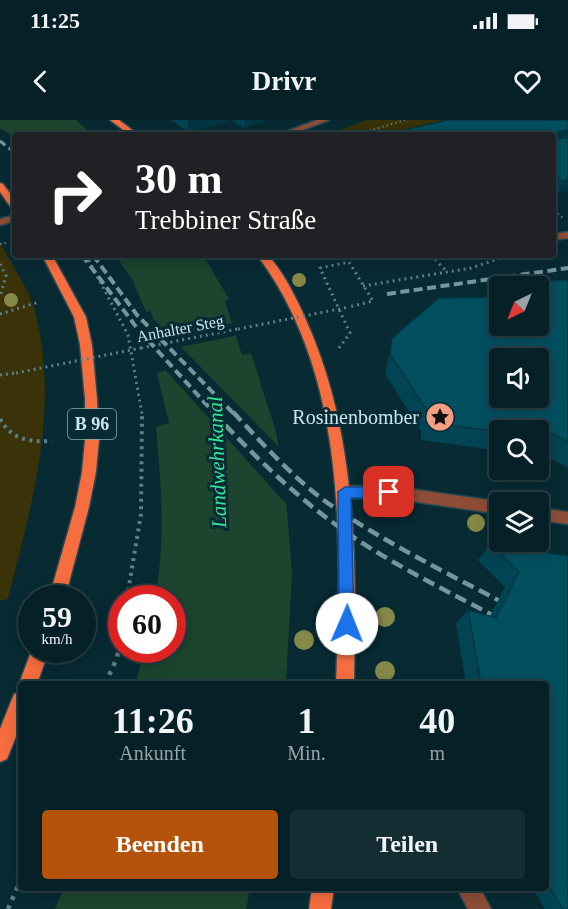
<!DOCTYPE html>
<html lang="de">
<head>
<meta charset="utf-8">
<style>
  :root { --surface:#052026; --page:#132d32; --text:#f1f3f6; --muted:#97a3a7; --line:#263e43; --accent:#b45309 }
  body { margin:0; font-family:Georgia,serif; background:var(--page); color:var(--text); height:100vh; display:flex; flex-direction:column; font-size:22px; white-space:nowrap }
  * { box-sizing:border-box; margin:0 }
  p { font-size:20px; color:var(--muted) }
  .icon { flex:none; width:33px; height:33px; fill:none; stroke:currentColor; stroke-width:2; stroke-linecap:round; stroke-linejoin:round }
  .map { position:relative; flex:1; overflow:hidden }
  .side { position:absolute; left:18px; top:561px; width:531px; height:210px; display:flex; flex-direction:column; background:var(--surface); border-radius:6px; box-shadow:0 3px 15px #0003,0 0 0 2px var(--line) }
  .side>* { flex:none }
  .hud { position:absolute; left:12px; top:12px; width:544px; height:126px; border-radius:6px; box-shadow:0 3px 15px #0003,0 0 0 2px var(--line); background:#202124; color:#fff; overflow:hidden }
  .needle { width:39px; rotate:223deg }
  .fabs { position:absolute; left:489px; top:156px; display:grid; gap:12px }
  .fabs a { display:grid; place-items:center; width:60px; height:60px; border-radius:6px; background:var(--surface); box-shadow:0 3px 15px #0003,0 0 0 2px var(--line); font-size:30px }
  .speed { position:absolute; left:18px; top:465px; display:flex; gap:12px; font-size:30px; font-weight:700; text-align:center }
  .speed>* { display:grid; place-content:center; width:78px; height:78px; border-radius:50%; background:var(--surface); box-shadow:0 3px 15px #0003,0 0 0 2px var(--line); line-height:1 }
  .speed small { font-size:15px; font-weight:400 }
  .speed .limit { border:9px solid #d22; background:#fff; color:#111 }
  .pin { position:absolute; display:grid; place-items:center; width:51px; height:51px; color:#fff; margin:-26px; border-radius:12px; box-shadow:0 3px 9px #0006 }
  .me { position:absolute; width:66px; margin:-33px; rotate:1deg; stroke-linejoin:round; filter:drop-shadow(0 0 4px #0008) }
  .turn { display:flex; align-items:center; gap:21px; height:126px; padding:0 24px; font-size:27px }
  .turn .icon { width:78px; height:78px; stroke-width:2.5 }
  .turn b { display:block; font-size:42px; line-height:51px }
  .eta { display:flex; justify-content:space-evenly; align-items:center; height:102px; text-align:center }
  .eta b { font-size:36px; font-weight:800; line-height:42px }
  .primary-button { display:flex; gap:12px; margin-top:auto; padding:12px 24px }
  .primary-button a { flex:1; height:69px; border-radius:6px; background:var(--accent); color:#fff; font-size:24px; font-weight:800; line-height:69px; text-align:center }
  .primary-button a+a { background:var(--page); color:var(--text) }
  .status { display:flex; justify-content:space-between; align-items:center; height:42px; padding:0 30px; background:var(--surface); direction:ltr }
  .status svg { height:16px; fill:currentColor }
  header { display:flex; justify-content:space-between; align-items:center; height:78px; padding:0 24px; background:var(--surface); font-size:27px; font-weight:800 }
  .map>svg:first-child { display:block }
  .green { fill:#3a3208 }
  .water { fill:#1b452f }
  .pier { fill:#072a33 }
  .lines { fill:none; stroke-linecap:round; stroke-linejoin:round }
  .minor-casing { stroke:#264851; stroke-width:3 }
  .tertiary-casing { stroke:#264851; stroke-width:3 }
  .primary-casing { stroke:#264851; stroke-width:3 }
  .path-far3 { stroke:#5d7f88; stroke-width:2; stroke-dasharray:1.5 3; stroke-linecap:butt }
  .path-far2 { stroke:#5d7f88; stroke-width:3; stroke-dasharray:2 4; stroke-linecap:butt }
  .path-far1 { stroke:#5d7f88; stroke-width:4; stroke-dasharray:3 4.5; stroke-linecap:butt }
  .path { stroke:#5d7f88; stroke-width:4.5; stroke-dasharray:4 6; stroke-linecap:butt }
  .minor { fill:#8e4d37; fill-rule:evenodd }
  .tertiary { fill:#8e4d37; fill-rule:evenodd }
  .primary { fill:#f66d3f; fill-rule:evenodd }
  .rail-far2 { stroke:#74969f; stroke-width:3; stroke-dasharray:7 4; stroke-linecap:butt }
  .rail-far1 { stroke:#74969f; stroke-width:4; stroke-dasharray:9 4.5; stroke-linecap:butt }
  .rail { stroke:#74969f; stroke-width:4.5; stroke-dasharray:12 6; stroke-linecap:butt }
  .path-bridge { stroke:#5d7f88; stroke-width:3; stroke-dasharray:2 4; stroke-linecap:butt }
  .tree { fill:#868847 }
  .wall { fill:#024453 }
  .shaded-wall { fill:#013743 }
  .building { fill:#024f60; stroke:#013743; stroke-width:1.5; fill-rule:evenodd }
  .route { fill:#1a73e8; stroke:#114b97; stroke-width:1.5 }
  .labels { text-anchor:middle; stroke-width:6; stroke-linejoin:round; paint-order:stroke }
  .far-street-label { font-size:16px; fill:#c7e7f0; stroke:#072a33 }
  .shield { fill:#072a33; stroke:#8daeb7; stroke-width:1.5 }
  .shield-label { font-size:18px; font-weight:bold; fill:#c7e7f0 }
  .poi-label { font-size:20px; fill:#c7e7f0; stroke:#072a33; text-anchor:end }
  .water-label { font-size:21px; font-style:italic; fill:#32e999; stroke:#072a33 }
</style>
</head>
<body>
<div class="status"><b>11:25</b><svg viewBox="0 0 49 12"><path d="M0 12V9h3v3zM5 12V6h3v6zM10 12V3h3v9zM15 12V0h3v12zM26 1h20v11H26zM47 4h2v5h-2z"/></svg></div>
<header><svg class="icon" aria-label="back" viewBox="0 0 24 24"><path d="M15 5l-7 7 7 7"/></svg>Drivr<svg class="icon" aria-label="heart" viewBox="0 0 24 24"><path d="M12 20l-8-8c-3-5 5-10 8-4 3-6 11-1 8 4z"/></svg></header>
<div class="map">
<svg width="568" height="789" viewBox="0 0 568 789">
  <rect width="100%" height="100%" fill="#072a33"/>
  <!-- green -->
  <g class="green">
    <path d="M367,0h109l-46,15 -101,-1z"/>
    <path d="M0,123c11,20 27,43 34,65 27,97 -2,196 -26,291l-8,2z"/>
  </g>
  <!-- water -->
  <g class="water">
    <path d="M0,0h76l17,15h-78v3l-15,-10z"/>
    <path d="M115,135h88l26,44 -4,2 17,54 9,-2 25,79 8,43 8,98 -6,111h-151l10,-34h27v-52h-17c11,-60 6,-111 1,-171l13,-4 -12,-50 8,-2 -14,-60 -5,1 -14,-33z"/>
    <path d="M64,768h186l-4,21h-191z"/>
  </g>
  <!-- pier -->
  <path class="pier" d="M146,192l24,23 65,-12 4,12 -58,12 101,103 5,25 1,31 -127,-141 -13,-51 -5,-1z"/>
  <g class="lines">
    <!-- minor casing -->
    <g class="minor-casing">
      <g id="minor">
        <path d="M15,95v6l-15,4v-6z"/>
        <path d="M568,112v6l-14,2v-6z"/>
        <path d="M345,366h44l113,16h-2v12l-111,-16h-44l-5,-2 -2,-4 2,-4z"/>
        <path d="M538,388l30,4v12l-30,-4z"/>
        <path d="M457,768h23l11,21h-23z"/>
      </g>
    </g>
    <!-- tertiary casing -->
    <g class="tertiary-casing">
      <path id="tertiary" d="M317,0h12l-40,15h-12z"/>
    </g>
    <!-- primary casing -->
    <g class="primary-casing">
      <g id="primary">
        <path d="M110,0h9l20,15h-9z"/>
        <path d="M0,63l3,1 12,16v10l-3,-1 -12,-17z"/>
        <path d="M42,135h10l34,62 6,28 5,54 2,41 -3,32 -7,35 -24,91h-16l26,-91 7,-35 3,-32v-41l-5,-54 -6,-28z"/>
        <path d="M257,135h11c20,23 32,51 44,79 46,112 44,232 42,350h-18c5,-143 12,-308 -79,-429z"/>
        <path d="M32,529l17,1 -12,34h-16v5l-2,-5z"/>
        <path d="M21,572v32l-14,35 -7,3v-33l14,-35z"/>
        <path d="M312,768h22l-3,21h-22z"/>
      </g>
    </g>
    <!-- path-far3 -->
    <g class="path-far3">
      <path d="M365,12l40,-12"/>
      <path d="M554,91l9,7"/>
      <path d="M0,124l6,-1"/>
    </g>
    <!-- path-far2 -->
    <g class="path-far2">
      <path d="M86,135l42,80 14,79"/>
      <path d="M431,135l15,16"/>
      <path d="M0,144l6,12 -6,21"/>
      <path d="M363,166l108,-18 27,-9 47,-4"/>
      <path d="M0,194l39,-12"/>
      <path d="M141,228l97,-19"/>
      <path d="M339,228l11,-15 -30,-65 29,-6 24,39 -24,6"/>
      <path d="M0,255l16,-2"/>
    </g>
    <!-- path-far1 -->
    <g class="path-far1">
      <path d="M0,299c12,21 29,23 52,22"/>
      <path d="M127,478l14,-84 1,-102"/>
    </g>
    <!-- path -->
    <g class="path">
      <path d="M105,564l12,-26 5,-26"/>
      <path d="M8,789l13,-30"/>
    </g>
    <!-- minor -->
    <use href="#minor" class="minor"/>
    <!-- tertiary -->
    <use href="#tertiary" class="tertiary"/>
    <!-- primary -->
    <use href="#primary" class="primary"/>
    <!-- rail-far2 -->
    <path class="rail-far2" d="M0,21l15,12"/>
    <!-- rail-far1 -->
    <g class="rail-far1">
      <path d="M82,135l55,73 78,86"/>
      <path d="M93,135l44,60 97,99"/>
      <path d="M387,174l181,-26"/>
    </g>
    <!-- rail -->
    <g class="rail">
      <path d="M213,292c41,44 84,86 133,120 50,35 106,61 159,90"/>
      <path d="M233,292c30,32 60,66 96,92 58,40 122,71 184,104"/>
    </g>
    <!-- path-bridge -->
    <g class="path-bridge">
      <path d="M238,209l111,-22"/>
      <path d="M16,253l125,-25"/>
    </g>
  </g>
  <!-- trees -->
  <g class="tree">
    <circle cx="299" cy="160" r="7"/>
    <circle cx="11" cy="180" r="7"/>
    <circle cx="476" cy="403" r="9"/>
    <circle cx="385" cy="497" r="10"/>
    <circle cx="304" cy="520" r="10"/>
    <circle cx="385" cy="551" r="10"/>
  </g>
  <!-- wall -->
  <g class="wall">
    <path d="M171,0h59l-41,13z"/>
    <path d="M232,0h35l-23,8z"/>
    <path d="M568,0v70l-10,3 -4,-3v-55z"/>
    <path d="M568,160v188l-30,-17v-21h-38v21l-79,-11v-9l-36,-57 7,-35 108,-42z"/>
    <path d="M490,424l78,12v353h-23l-13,-21h14v-204h-80l-10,-61 12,-13 22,6 15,-29 -27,-27z"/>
  </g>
  <!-- shaded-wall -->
  <g class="shaded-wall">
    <path d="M188,0h42l-41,13z"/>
    <path d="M244,0h23l-23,8z"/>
    <path d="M568,10v11l-14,2 3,-11z"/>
    <path d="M568,60v10l-10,3 5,-12z"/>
  </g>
  <!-- building -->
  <g class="building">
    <path d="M448,0h120v10l-11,2v7l11,-2v43l-5,1 -9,-6v-40h-171z"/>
    <path d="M568,160v162l-16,-9 -14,1v-4h-38v2l-72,-10v-10l-38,-58 2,-15 7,-7 40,-34 61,-1v29h38v-40h-25l4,-3zM500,238h38v40h-38z"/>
    <path d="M490,424l78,12v353h-5l-17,-27v-198h-65l-13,-74 28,8 23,-46z"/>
  </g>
  <!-- route -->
  <path class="route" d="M345,367h44l7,5 -7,6h-38l3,126 -2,5 -5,3 -6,-3 -2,-5 -1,-132z"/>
  <!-- icons -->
  <defs>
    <g id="sight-disc" transform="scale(1.5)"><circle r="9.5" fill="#f39f84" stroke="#072a33"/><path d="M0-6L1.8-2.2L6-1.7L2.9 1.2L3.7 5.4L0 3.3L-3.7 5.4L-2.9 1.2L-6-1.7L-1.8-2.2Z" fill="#111"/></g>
  </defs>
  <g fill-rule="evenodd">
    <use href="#sight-disc" x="440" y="297"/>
  </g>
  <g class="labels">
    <!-- far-street labels -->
    <g class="far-street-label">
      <text transform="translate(180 208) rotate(-11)" y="6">Anhalter Steg</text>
    </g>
    <!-- shield labels -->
    <rect class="shield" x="68" y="289" width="48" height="30" rx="4.5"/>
    <g class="shield-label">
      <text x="92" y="310">B 96</text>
    </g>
    <!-- poi labels -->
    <g class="poi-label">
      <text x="419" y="304">Rosinenbomber</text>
    </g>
    <!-- water labels -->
    <g class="water-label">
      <text transform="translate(217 342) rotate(-92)" y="7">Landwehrkanal</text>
    </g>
  </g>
</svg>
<div class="fabs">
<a><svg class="needle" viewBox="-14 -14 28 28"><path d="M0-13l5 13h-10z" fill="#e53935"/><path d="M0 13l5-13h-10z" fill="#97a3a7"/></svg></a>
<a><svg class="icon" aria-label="sound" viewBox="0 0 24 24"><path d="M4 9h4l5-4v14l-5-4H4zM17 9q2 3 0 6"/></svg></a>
<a><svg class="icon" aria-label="search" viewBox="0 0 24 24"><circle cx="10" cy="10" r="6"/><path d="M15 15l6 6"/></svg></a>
<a><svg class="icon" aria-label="layers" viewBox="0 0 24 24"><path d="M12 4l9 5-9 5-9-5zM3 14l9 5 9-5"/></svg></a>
</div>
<div class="speed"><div>59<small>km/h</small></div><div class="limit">60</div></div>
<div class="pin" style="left:389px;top:372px;background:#d93025"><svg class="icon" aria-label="arrive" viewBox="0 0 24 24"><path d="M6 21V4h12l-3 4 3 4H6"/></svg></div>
<svg class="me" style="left:347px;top:504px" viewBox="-20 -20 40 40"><circle r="19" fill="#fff"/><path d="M0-13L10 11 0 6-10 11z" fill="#1a73e8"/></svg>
<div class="hud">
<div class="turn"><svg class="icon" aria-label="right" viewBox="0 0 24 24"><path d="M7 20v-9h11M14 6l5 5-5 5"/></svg><div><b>30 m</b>Trebbiner Straße</div></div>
</div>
<section class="side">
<div class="eta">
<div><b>11:26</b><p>Ankunft</p></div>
<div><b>1</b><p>Min.</p></div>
<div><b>40</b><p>m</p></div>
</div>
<div class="primary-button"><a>Beenden</a><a>Teilen</a></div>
</section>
</div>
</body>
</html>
